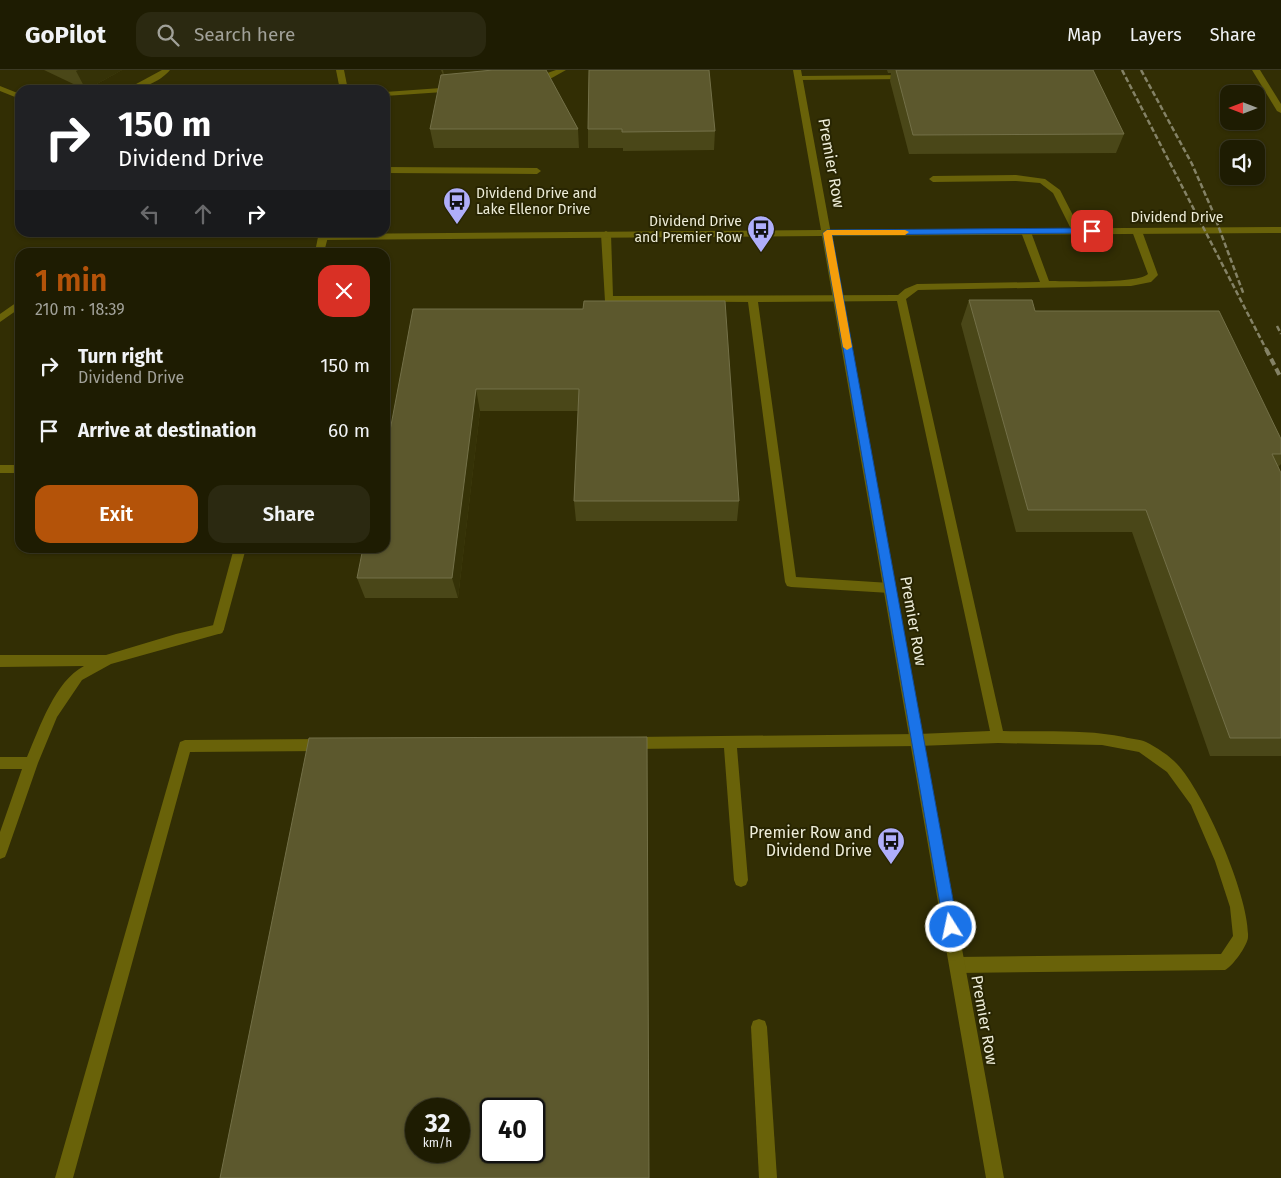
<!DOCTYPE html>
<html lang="en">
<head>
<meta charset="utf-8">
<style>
  :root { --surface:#1e1c02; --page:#2b2911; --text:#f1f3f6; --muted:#a1a199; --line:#3c3a24; --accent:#b45309 }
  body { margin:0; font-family:"Fira Sans",sans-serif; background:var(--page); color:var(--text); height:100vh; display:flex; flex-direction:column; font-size:19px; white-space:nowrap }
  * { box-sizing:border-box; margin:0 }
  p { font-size:16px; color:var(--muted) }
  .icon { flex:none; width:28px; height:28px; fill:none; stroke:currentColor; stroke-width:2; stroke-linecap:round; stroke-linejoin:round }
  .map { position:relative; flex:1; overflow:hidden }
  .side { position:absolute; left:15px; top:178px; width:375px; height:305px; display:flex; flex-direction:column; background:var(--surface); border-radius:15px; box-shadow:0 1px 4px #0004,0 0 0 1px var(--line) }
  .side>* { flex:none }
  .banner { position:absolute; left:15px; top:15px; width:375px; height:152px; border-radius:15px; box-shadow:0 1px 4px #0004,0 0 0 1px var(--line); background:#202124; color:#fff; overflow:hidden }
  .needle { width:32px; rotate:270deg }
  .tools { position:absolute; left:1220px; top:15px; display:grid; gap:10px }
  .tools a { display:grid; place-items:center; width:45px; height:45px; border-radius:10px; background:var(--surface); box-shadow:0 1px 4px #0004,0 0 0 1px var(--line); font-size:25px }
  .speed { position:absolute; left:405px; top:1028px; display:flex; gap:10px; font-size:25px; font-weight:700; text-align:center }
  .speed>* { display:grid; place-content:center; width:65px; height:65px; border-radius:50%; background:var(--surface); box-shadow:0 1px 4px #0004,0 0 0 1px var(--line); line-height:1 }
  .speed small { font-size:12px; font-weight:400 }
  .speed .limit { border:2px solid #111; border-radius:8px; background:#fff; color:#111 }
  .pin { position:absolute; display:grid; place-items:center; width:42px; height:42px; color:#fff; margin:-21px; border-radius:10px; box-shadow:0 2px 8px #0006 }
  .me { position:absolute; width:55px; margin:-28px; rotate:350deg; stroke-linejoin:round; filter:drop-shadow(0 0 4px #0008) }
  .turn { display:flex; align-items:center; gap:18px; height:105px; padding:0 20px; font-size:22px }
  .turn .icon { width:65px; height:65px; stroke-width:2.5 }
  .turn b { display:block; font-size:35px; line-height:42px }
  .lanes { display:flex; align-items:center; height:48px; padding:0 20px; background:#0003; justify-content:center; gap:25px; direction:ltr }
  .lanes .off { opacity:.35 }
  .round { display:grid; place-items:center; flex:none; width:52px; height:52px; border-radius:15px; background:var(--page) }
  .overview { display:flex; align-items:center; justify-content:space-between; height:85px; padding:0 20px }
  h1 { font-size:30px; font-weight:600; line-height:38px; color:var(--accent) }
  .cta { display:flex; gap:10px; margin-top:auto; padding:10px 20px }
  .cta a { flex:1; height:58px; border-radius:15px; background:var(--accent); color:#fff; font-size:20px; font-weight:600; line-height:58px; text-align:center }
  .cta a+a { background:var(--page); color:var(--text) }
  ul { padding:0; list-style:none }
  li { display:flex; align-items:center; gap:15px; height:65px; padding:0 20px }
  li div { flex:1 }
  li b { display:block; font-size:19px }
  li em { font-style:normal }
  header { display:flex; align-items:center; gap:30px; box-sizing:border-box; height:70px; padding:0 25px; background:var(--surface); border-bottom:1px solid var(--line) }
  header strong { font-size:24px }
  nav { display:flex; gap:28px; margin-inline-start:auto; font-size:18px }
  .search { width:350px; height:45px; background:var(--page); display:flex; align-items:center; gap:12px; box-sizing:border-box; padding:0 18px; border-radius:15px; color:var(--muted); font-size:19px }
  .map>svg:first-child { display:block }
  .built { fill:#322e04; fill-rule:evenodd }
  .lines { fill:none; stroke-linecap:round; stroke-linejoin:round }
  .service { fill:#696209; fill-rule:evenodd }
  .minor { fill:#696209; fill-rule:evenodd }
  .tertiary { fill:#696209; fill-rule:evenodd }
  .rail-far1 { stroke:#848266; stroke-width:2.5; stroke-dasharray:5.5 2.5; stroke-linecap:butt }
  .rail { stroke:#848266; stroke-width:4; stroke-dasharray:7 4; stroke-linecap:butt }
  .wall { fill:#4a4718 }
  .shaded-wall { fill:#353207 }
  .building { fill:#5c582d; stroke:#737048; fill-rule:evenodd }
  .route { fill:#1a73e8; stroke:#114b97 }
  .slow { fill:#f59e0b }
  .labels { text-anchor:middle; stroke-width:4; stroke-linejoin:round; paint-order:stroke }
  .far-poi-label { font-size:14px; fill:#eeedd9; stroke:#282502; text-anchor:start }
  .far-street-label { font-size:14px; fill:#eeedd9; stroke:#282502 }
  .street-label { font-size:16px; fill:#eeedd9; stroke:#282502 }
  .poi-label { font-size:16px; fill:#eeedd9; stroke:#282502; text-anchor:end }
</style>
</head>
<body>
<header>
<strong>GoPilot</strong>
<div class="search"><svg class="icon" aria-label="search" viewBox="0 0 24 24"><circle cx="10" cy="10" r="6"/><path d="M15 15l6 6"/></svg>Search here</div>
<nav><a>Map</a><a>Layers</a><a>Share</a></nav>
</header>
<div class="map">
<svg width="1281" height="1108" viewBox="0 0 1281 1108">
  <rect width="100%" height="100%" fill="#282502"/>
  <!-- built -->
  <path class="built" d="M0,0h1281v1108h-1281zM20,20h365v142h-365zM1229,24h27v27h-27zM1229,79h27v27h-27zM20,182h365v296h-365zM416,1039h43v42h-43zM491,1039h43v42h-43z"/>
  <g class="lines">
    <!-- service -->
    <g class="service">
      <path d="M162,0h8c-10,12 -30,20 -45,20z"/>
      <path d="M556,0h10l-16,9 -16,2 -4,-2z"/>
      <path d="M1252,0h8l21,34v9l-4,-2z"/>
      <path d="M906,5h3v4l-110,1 -4,-2 4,-2z"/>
      <path d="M0,16l20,8v5l-20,-8z"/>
      <path d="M455,17h3v4l-73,5v-4z"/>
      <path d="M385,97l152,1 4,3 -4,3 -152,-1z"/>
      <path d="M1016,105l29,4 15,11 21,41 -2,2h-6l-20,-40 -13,-10 -24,-2 -83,1 -4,-3 4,-3z"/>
      <path d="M1137,158l5,3 16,44 -7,7 -20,4 -213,4 -12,9 97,432c40,1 82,-2 121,6 7,2 16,2 22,5 10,5 24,14 31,22 27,28 73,134 71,173 0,8 -16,30 -23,33l-268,3 -5,-3 -3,-5 3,-5 5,-3 264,-3 12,-18 -3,-29 -15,-46 -24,-56 -24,-33 -28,-20 -37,-7 -104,-2 -80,3 -181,2 11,132 -2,5 -5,2 -5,-2 -2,-5 -10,-132 -92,1 -5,-2 -2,-4 2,-4 5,-2 286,-3 72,-3 -93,-430 -139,1 38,275 94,6 4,1 2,4 -2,4 -4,1 -99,-6 -4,-1 -2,-4 -37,-280 -143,-1 -4,-67 5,-3 5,3 2,62 285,-1 7,-6 12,-5 123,-2 -19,-50 5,-3 5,3 18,49c17,0 90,3 99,-7l-16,-43z"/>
      <path d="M20,230v8l-20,14v-8z"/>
      <rect x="0" y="395" width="20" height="8"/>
      <path d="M218,554l4,1 2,4 -2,4 -111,31 -29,16 -25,37 -19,46 -31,89 -2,5 -5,2v-27l22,-63h-22v-12h27c13,-30 28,-76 57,-91l-84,1v-12h106l70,-21z"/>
      <path d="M324,669l5,2 2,4 -2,4 -5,2 -134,1 -117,426h-18l125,-436 5,-2z"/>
      <path d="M759,949l6,2 2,6 10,151h-18l-8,-151 2,-6z"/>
    </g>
    <!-- minor -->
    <g class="minor">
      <path d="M1281,157v6l-454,3 -5,-3 5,-3z"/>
      <path d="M323,164l5,3 -4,15h-9l3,-15z"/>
      <path d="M234,478h12l-22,81 -2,4 -4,1 -4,-1 -2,-4z"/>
    </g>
    <!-- tertiary -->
    <g class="tertiary">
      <path d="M336,0h8l4,20h-8z"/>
      <path d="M793,0h8l203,1108h-18l-164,-942 -499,4 -5,-3 1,-5h10l-1,2 493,-4z"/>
    </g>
    <!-- rail-far1 -->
    <g class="rail-far1">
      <path d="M1122,0l145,281"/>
      <path d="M1141,0l51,94 21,48 31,83"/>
      <path d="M1277,256l4,8"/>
    </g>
    <!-- rail -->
    <path class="rail" d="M1266,279l15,29"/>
  </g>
  <!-- wall -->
  <g class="wall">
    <path d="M44,0h78l-36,20z"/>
    <path d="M441,0h105l32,59 1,19h-145l-4,-19 13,-54z"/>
    <path d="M589,0l126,61 -1,19 -91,1v-3h-35v-19z"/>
    <path d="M887,0h206l31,64 -8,19 -207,1 -19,-73 1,-8h-3z"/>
    <path d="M969,230l66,11 246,128v25l-3,3 3,6v283h-71l-78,-224h-116l-55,-208z"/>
    <path d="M583,239l156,192 -2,20h-161l-2,-20 4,-90h-98l-22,187h-93l-8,-20 32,-142z"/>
  </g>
  <!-- shaded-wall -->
  <g class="shaded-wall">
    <path d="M78,0h44l-36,20 -10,-19z"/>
    <path d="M443,0h97l-94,16z"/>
    <path d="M476,319l4,22 -22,187 -6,-20z"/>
  </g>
  <!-- building -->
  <g class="building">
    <path d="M493,0h53l32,59h-148l11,-54z"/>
    <path d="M589,0h120l6,61 -93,1v-3h-34z"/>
    <path d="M896,0h197l31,64 -211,1z"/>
    <path d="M969,230h63l3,11h184l62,128v15h-9l9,19v265h-51l-84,-228h-118z"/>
    <path d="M584,231h141l14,200h-165l5,-112h-103l-24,189h-95l6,-30h22v-112h4l24,-127h170z"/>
    <path d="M647,667l2,441h-429l89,-440zM416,1039h43v42h-43zM491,1039h43v42h-43z"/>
  </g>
  <!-- route -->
  <path class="route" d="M1092,158l4,3 -2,2 -262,2 126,692 -2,5 -5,2 -5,-2 -2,-5 -121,-694 4,-3z"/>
  <!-- slow -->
  <path class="slow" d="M827,160h78l4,2 -4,3h-73l20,112 -5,3 -4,-3 -20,-114z"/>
  <!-- icons -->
  <defs>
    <g id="bus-pin" transform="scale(1.4375)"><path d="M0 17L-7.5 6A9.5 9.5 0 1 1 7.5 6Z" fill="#afaefa" stroke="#282502"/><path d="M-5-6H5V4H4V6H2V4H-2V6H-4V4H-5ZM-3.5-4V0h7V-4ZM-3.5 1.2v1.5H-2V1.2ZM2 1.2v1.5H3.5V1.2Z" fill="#111"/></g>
  </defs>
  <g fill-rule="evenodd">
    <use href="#bus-pin" x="457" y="131"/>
    <use href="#bus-pin" x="761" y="159"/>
    <use href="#bus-pin" x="891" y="771"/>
  </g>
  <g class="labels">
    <!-- far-poi labels -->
    <g class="far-poi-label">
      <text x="476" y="128">Dividend Drive and<tspan x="476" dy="16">Lake Ellenor Drive</tspan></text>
      <text x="742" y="156" text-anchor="end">Dividend Drive<tspan x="742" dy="16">and Premier Row</tspan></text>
    </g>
    <!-- far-street labels -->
    <g class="far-street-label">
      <text x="1177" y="152">Dividend Drive</text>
    </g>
    <!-- street labels -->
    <g class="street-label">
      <text transform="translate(832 93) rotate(80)" y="6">Premier Row</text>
      <text transform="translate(914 551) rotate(80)" y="6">Premier Row</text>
      <text transform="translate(985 950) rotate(80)" y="6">Premier Row</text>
    </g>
    <!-- poi labels -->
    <g class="poi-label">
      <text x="872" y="768">Premier Row and<tspan x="872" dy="18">Dividend Drive</tspan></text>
    </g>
  </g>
</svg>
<div class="tools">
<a><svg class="needle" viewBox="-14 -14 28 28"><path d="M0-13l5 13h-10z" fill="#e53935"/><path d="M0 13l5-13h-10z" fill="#a1a199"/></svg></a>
<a><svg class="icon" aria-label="sound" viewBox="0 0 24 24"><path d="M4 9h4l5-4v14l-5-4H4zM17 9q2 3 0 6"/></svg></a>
</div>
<div class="speed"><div>32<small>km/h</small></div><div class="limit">40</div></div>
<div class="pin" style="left:1092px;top:161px;background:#d93025"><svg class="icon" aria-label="arrive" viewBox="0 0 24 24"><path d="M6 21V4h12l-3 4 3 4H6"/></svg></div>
<svg class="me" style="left:951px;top:857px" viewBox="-20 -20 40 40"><circle r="17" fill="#1a73e8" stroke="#fff" stroke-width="3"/><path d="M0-11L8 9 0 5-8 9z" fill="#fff"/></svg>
<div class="banner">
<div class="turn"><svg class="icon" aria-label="right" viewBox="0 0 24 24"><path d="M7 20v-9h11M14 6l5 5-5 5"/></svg><div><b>150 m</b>Dividend Drive</div></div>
<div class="lanes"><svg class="icon off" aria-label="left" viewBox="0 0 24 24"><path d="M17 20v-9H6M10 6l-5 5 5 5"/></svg><svg class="icon off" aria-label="ahead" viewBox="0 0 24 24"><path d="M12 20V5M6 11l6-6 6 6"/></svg><svg class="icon" aria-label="right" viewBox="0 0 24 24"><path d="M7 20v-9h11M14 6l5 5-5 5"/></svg></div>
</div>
<section class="side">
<div class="overview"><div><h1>1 min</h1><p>210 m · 18:39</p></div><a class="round" style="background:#d93025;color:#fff"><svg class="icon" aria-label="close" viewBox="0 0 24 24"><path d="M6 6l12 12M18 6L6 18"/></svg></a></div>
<ul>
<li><svg class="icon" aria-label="right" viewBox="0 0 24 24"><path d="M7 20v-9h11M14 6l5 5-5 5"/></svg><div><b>Turn right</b><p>Dividend Drive</p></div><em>150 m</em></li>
<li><svg class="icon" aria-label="arrive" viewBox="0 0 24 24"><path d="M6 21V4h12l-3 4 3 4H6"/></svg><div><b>Arrive at destination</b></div><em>60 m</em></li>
</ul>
<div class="cta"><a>Exit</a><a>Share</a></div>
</section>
</div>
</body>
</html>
